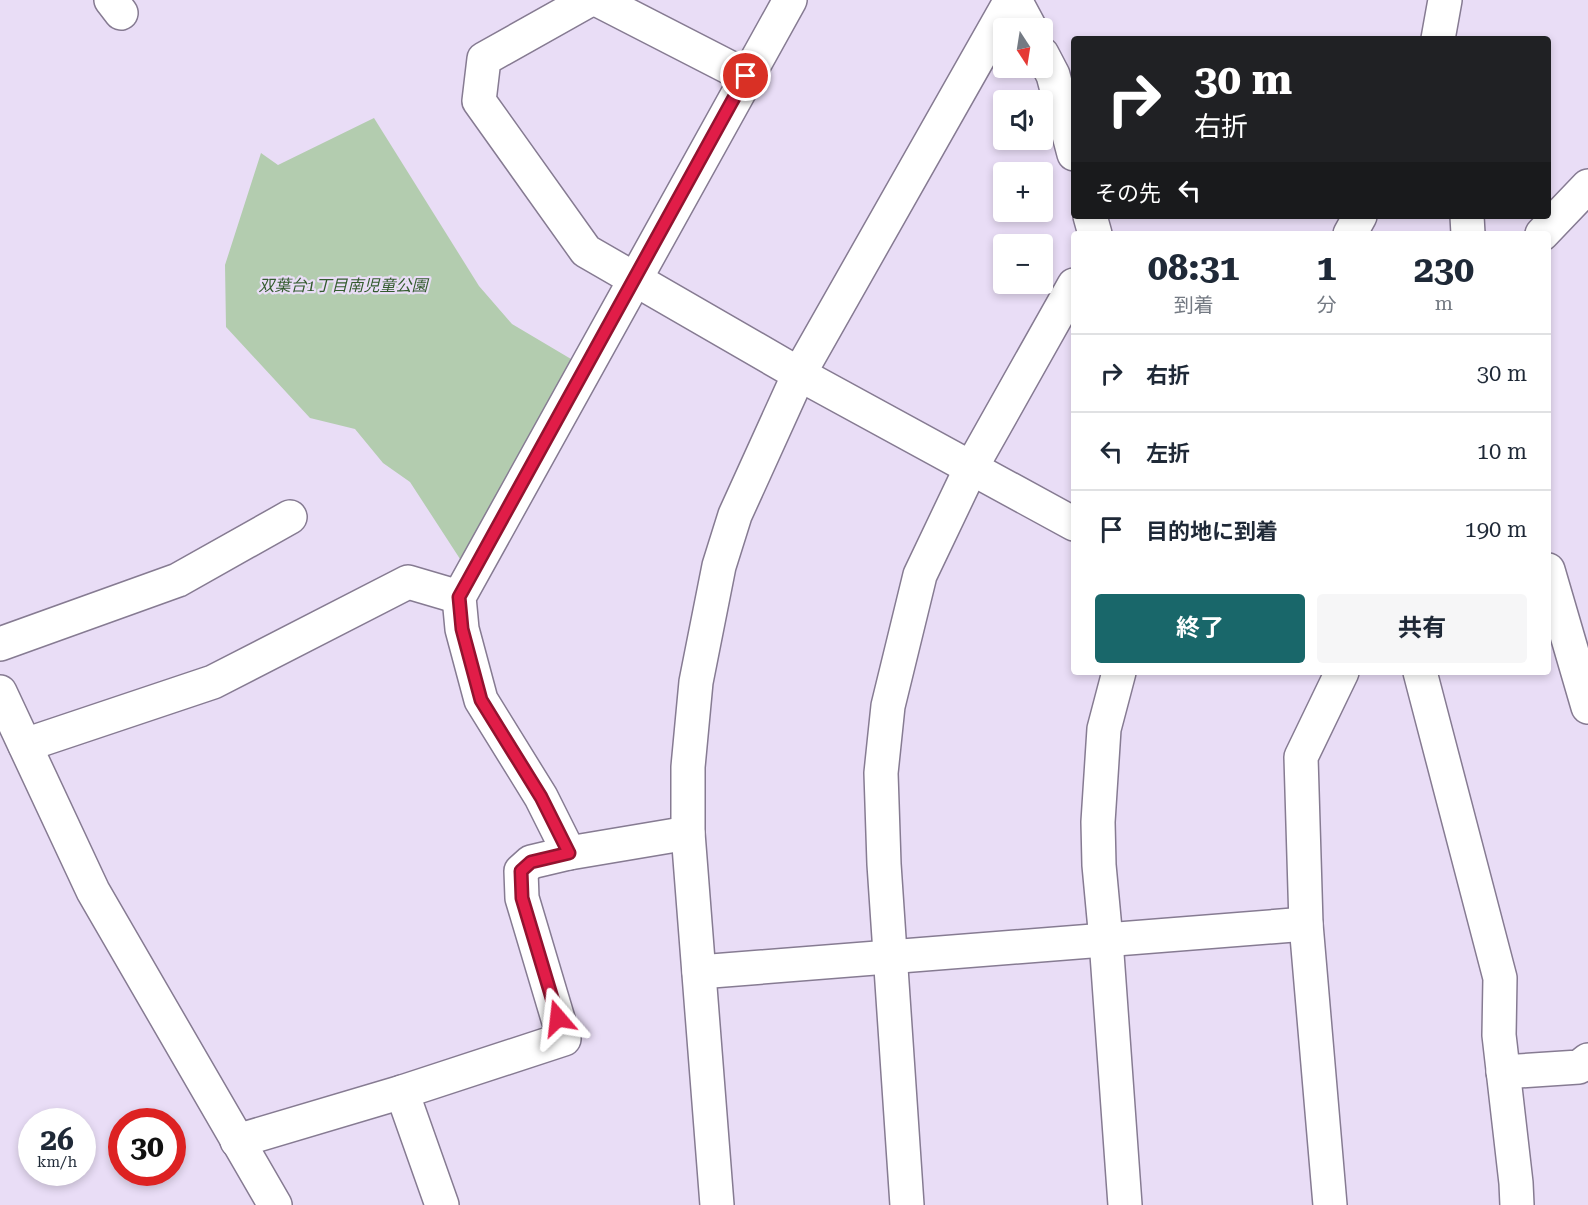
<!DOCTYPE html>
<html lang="ja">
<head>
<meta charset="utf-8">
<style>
  :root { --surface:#fff; --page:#f6f6f7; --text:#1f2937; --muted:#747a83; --line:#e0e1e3; --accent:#19676a }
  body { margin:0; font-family:"Roboto Serif","Noto Sans JP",serif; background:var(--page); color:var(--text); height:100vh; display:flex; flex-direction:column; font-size:22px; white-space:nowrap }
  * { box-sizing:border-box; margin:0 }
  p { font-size:20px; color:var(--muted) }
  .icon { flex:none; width:33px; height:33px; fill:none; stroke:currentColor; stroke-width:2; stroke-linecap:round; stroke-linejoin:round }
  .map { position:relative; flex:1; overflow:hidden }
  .panel { position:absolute; left:1071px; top:231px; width:480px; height:444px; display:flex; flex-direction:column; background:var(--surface); border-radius:6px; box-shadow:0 3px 9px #0003 }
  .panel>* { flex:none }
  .banner { position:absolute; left:1071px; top:36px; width:480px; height:183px; border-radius:6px; box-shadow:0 3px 9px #0003; background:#202124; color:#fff; overflow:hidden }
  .needle { width:39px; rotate:168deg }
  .tools { position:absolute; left:993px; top:18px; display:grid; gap:12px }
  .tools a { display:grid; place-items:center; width:60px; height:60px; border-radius:6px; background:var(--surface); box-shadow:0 3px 9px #0003; font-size:30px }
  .speed { position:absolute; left:18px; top:1108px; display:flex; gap:12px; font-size:30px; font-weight:700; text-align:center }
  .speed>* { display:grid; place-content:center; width:78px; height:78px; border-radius:50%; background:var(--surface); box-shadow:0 3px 9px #0003; line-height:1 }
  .speed small { font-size:15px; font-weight:400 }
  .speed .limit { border:9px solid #d22; background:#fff; color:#111 }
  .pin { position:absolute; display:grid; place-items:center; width:51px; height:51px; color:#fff; margin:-26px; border:3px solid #fff; border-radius:50%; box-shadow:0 2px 6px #0007 }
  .me { position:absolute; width:66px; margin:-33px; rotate:343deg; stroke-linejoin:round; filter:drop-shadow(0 0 4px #0008) }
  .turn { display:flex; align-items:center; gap:21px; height:126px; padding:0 24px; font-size:27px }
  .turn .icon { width:78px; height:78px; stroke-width:2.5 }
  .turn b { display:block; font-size:42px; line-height:51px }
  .then { display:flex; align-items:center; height:57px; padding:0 24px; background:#0003; gap:12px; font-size:22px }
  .eta { display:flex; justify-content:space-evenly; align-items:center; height:102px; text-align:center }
  .eta b { font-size:36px; font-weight:700; line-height:42px }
  .action { display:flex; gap:12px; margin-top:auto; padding:12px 24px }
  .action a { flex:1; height:69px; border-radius:6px; background:var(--accent); color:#fff; font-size:24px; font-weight:700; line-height:69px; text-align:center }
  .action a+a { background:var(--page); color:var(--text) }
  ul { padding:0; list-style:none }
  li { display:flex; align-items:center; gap:18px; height:78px; padding:0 24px; border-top:2px solid var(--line) }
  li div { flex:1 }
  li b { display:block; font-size:22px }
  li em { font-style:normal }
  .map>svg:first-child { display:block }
  .green { fill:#b3ccaf }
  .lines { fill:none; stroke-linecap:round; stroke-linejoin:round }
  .minor-casing { stroke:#867b92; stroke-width:36 }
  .minor { stroke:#fff; stroke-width:33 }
  .route-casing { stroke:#92132f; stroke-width:15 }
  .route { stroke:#e11d48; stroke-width:10 }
  .labels { text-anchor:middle; stroke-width:4.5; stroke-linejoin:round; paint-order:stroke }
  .park-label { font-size:16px; font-style:italic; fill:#335b2e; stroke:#e9ddf6 }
</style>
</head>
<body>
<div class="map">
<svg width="1588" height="1205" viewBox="0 0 1588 1205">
  <rect width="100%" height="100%" fill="#e9ddf6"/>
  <!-- green -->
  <path class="green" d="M374,118l105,168 33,38 59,35 -109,203 -52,-80 -27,-19 -28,-34 -45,-11 -84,-91 -1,-62 36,-112 17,12z"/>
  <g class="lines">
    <!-- minor casing -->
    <g class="minor-casing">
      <g id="minor">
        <path d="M111,0l10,13"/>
        <path d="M589,0l-105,59 -5,42 107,150 213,123 275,150"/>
        <path d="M598,0l148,76"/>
        <path d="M1015,0l15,28"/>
        <path d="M1438,39l7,-39"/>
        <path d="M1042,54l11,21 21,79"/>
        <path d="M1090,216l5,18"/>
        <path d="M1467,216l1,18"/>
        <path d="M1350,234l10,-18"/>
        <path d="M1542,234l46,-48"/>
        <path d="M1548,570l40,137"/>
        <path d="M0,644l178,-64 112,-63"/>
        <path d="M1119,672l-15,57 -6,93 1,43 7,75 19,265"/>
        <path d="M1420,672l80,306 -1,57 17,148 1,22"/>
        <path d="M0,692l93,199 182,314"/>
        <path d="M25,745l188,-63 195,-100 51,15"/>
        <path d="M569,853l-28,-56 -60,-97 -19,-71 -3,-32 331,-597"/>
        <path d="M699,972l607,-48"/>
        <path d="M1503,1072l76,-5 9,-7"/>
        <path d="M402,1092l40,113"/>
        <path d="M237,1141l165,-49 162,-53 -42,-141 -1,-27 10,-9 38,-9 119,-20"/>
        <path d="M717,1205l-29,-372v-66l8,-85 23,-116 16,-51 64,-141 212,-374"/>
        <path d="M907,1205l-23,-341 -3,-91 7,-67 32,-131 51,-107 103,-183"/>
        <path d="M1330,1205l-24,-281 -5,-167 41,-85"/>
      </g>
    </g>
    <!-- minor -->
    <use href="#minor" class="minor"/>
  </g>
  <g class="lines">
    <!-- route casing -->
    <g class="route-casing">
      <path id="route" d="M558,1018l-36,-120 -1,-27 10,-9 38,-9 -28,-56 -60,-97 -19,-71 -3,-32 287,-521"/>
    </g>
    <!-- route -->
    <use href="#route" class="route"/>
  </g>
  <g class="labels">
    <!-- park labels -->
    <g class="park-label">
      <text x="343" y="291">双葉台1丁目南児童公園</text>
    </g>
  </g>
</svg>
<div class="tools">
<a><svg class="needle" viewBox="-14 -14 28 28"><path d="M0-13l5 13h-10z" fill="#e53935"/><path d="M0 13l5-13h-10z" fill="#747a83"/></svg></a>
<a><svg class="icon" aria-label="sound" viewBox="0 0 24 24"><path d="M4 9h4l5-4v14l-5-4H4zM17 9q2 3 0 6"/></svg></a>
<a>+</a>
<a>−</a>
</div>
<div class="speed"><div>26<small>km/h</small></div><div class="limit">30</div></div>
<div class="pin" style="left:746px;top:76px;background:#d93025"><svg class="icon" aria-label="arrive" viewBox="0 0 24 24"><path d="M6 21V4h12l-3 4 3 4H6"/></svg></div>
<svg class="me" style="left:558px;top:1018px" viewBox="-20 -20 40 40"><path d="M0-17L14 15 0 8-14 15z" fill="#e11d48" stroke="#fff" stroke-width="4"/></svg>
<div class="banner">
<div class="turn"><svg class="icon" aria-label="right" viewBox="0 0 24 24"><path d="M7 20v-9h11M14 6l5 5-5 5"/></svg><div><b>30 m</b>右折</div></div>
<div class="then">その先<svg class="icon" aria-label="left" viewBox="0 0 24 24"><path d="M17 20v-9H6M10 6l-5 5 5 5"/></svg></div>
</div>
<section class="panel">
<div class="eta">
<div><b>08:31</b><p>到着</p></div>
<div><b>1</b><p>分</p></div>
<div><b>230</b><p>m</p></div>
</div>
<ul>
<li><svg class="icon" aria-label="right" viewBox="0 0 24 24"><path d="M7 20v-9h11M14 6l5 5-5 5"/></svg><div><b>右折</b></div><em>30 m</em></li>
<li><svg class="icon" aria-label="left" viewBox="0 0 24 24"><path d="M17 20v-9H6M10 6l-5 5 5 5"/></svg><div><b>左折</b></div><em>10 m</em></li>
<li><svg class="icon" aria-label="arrive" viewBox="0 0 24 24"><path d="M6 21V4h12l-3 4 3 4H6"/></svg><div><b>目的地に到着</b></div><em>190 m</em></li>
</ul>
<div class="action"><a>終了</a><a>共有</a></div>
</section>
</div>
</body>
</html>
